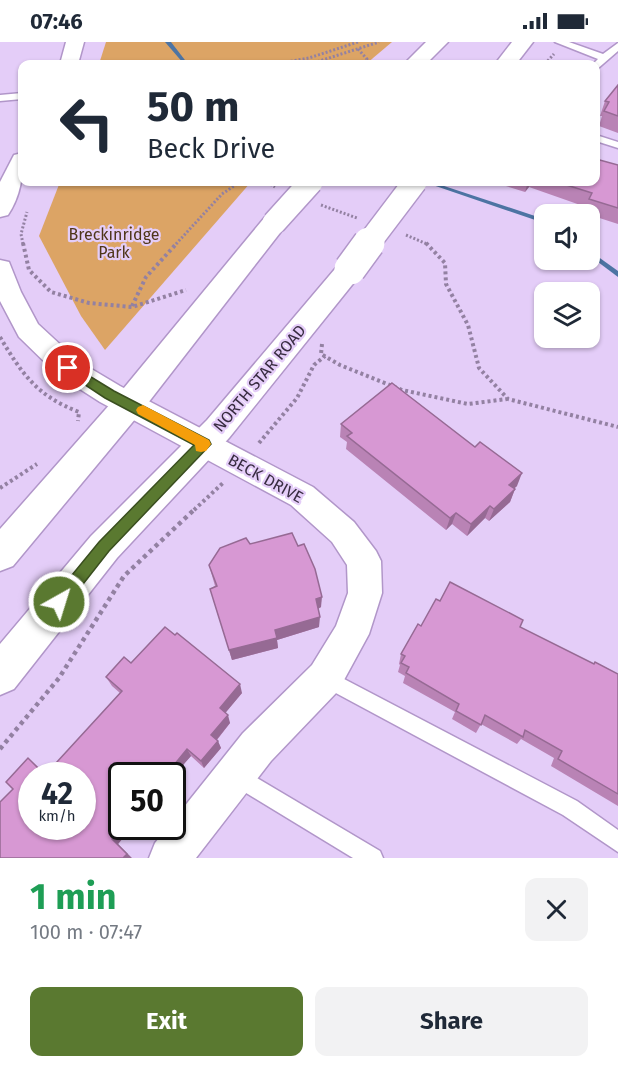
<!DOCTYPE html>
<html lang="en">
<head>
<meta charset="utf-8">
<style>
  :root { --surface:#fff; --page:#f2f2f3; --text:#1f2937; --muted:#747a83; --accent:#5a7930 }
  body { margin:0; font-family:"Fira Sans",sans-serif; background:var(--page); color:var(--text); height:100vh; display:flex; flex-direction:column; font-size:22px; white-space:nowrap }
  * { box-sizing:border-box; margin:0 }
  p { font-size:20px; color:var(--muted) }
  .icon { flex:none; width:33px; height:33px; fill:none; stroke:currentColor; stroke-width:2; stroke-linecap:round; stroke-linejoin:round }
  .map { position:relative; height:816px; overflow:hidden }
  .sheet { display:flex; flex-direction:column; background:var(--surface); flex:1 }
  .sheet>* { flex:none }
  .guide { position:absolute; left:18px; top:18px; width:582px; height:126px; border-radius:12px; box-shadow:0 2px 4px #0004; background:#fff; color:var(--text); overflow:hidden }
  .controls { position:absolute; left:534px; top:162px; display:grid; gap:12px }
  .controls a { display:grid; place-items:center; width:66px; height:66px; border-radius:12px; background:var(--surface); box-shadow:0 2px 4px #0004; font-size:30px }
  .speed { position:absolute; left:18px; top:720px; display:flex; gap:12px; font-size:30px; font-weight:700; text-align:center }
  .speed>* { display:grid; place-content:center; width:78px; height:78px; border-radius:50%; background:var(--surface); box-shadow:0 2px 4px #0004; line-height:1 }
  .speed small { font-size:15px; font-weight:400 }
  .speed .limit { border:3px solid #111; border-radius:9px; background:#fff; color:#111 }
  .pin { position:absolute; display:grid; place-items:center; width:51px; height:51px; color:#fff; margin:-26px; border:3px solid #fff; border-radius:50%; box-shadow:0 2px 6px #0007 }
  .me { position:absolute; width:66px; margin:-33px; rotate:39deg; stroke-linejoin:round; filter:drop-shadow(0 0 4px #0008) }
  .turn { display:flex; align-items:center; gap:21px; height:126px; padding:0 30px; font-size:27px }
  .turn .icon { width:78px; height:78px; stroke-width:2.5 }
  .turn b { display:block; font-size:42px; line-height:51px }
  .round { display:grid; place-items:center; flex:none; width:63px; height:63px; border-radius:12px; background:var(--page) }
  .headline { display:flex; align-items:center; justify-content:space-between; height:102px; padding:0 30px }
  h1 { font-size:36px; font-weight:700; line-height:45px; color:#1e9e55 }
  .action { display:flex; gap:12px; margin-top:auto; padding:12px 30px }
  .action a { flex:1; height:69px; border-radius:12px; background:var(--accent); color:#fff; font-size:24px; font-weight:700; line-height:69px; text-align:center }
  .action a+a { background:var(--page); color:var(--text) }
  .status { display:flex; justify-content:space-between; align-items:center; height:42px; padding:0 30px; background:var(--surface); direction:ltr }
  .status svg { height:16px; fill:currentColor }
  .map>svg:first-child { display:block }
  .green { fill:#dca465 }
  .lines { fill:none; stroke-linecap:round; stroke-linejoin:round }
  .stream { fill:#4d74a3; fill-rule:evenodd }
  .lane-casing { stroke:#b196c9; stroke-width:3 }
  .street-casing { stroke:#b196c9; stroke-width:3 }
  .secondary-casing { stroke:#b196c9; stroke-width:3 }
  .path-far2 { stroke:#9381a2; stroke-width:3; stroke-dasharray:2 2; stroke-linecap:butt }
  .path-far1 { stroke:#9381a2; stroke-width:4; stroke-dasharray:3 3; stroke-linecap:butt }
  .path { stroke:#9381a2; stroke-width:4.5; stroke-dasharray:4 4; stroke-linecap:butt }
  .lane { fill:#fff; fill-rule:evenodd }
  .street { fill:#fff; fill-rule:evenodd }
  .secondary { fill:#fff; fill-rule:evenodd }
  .secondary-bridge-far1-casing { stroke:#b196c9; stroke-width:26; stroke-linecap:butt }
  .secondary-bridge-casing { stroke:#b196c9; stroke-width:34; stroke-linecap:butt }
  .secondary-bridge-far1 { stroke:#fff; stroke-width:23 }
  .secondary-bridge { stroke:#fff; stroke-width:31 }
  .wall { fill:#b983b5 }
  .shaded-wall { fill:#966a94 }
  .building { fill:#d798d3; stroke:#966a94; stroke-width:1.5; fill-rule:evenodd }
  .route { fill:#5a7930; stroke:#3a4f1f; stroke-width:1.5 }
  .slow { fill:#f59e0b }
  .labels { text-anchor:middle; stroke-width:4.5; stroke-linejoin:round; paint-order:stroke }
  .park-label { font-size:16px; fill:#4e3519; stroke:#e4cdf8 }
  .street-label { font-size:16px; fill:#382c41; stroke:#e4cdf8 }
</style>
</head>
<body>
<div class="status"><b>07:46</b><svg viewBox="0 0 49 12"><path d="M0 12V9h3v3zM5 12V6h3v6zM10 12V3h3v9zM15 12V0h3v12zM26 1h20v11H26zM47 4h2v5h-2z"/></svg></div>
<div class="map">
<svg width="618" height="816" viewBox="0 0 618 816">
  <rect width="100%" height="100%" fill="#e4cdf8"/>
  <!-- green -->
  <g class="green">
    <path d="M106,0h286l-26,22h-267z"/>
    <path d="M60,140h191l-146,168 -24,-34 -42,-80z"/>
  </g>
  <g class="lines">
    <!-- stream -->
    <g class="stream">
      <path d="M165,0h6l17,22h-4z"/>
      <path d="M424,140h8l112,37v4z"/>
      <path d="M590,209l28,20v6l-28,-21z"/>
    </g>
    <!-- lane casing -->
    <g class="lane-casing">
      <g id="lane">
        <path d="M555,0h14l34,12 15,-11v8l-22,19v-6h-3l5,-5z"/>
        <path d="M22,51v6l-22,2v-6z"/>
        <path d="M596,93l22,7v6l-22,-7z"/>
        <path d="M325,627l252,132 41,29v22l-55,-37 -244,-131 -3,-6 3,-6z"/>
        <path d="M235,723l145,86 3,7h-30l-125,-76 -3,-7 3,-7z"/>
      </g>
    </g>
    <!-- street casing -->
    <g class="street-casing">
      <g id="street">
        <path d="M66,0h18l-6,22h-18z"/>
        <path d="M22,111c2,22 -2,44 -14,62l-8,2v-35l14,-27z"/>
        <path d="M0,218l9,2 12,30 17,32 40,37 42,25 193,101 41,35 22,29 5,10 1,32 -13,41 -31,57 -67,70 -75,97h-47l6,-15 14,-17h3v-4l71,-89 69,-68 24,-39 12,-33 -1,-28 -15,-23 -41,-37 -191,-103 -42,-27 -39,-38 -19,-36z"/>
      </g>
    </g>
    <!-- secondary casing -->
    <g class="secondary-casing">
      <g id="secondary">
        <path d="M426,0h22l-22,22h-22z"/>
        <path d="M512,0h21l-17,22h-21z"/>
        <path d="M274,173l9,2 4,6 -4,6 -142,183 -128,154 -13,5v-42l119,-135 146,-177z"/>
        <path d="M350,218l10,3 4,6 -4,6 -131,163 -112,120 -103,131 -14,6v-51l91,-108 116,-116 133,-157z"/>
      </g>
    </g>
    <!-- path-far2 -->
    <g class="path-far2">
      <path d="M358,7l9,10 -5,5"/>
      <path d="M275,22l34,-6 49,-16"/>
      <path d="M310,22l69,-22"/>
      <path d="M545,22l9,-10"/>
      <path d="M267,140l8,5"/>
      <path d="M321,163l36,13"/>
      <path d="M406,193l21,9"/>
      <path d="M23,202l-2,-10 6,-22"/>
      <path d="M176,202l46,-50 18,-12"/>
    </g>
    <!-- path-far1 -->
    <g class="path-far1">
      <path d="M23,201l6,27 22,22 38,11 43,4 54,-17"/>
      <path d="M426,201l19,20 1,21 22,41 11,43 29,31 110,28"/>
      <path d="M132,264l14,-29 31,-34"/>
      <path d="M0,295c22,37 37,59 79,75l-1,9"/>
      <path d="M322,302l-1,10 19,11 62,25 66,14 39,-5"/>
      <path d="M259,401l38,-45 17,-33 11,-9"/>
      <path d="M0,446l37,-24"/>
      <path d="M194,468l30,-28"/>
    </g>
    <!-- path -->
    <path class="path" d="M0,707l59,-71 65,-102 72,-68"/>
    <!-- lane -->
    <use href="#lane" class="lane"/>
    <!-- street -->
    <use href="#street" class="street"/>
    <!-- secondary -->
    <use href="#secondary" class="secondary"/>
    <!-- secondary-bridge-far1 casing -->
    <g class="secondary-bridge-far1-casing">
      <g id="secondary-bridge-far1">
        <path d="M274,181l37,-41"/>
        <path d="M368,202l47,-62"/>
      </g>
    </g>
    <!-- secondary-bridge casing -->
    <g class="secondary-bridge-casing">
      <path id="secondary-bridge" d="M350,227l19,-26"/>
    </g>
    <!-- secondary-bridge-far1 -->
    <use href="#secondary-bridge-far1" class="secondary-bridge-far1"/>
    <!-- secondary-bridge -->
    <use href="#secondary-bridge" class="secondary-bridge"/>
  </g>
  <!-- wall -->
  <g class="wall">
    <path d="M618,43v48l-19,-7 3,-10h-2l5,-15z"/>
    <path d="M618,123v59l-34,-11 2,-6 -57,-20 -4,5 -32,-10h103z"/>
    <path d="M341,382l134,23 42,39 -3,2 1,1 -5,13 -21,19 -4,-3 -18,18 -15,-12 -6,6 -100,-81 1,-7 -7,-5z"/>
    <path d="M250,502l71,63 -3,2 1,18 -42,13 1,8 -46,12 -22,-71 5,-3 -6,-21z"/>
    <path d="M440,559l80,26 73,37 2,-2 23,12v132l-67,-40 3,-8 -33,-19 -4,5 -36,-20 -5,9 -24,-14 3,-7 -52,-29 2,-7 -7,-4 2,-7 -1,-1 2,-10z"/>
    <path d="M131,621l111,30 -17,20 5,10 -13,17 4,8 -17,20 -13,-12 -69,70h11l-15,18 -105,-55 15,-31 18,16 74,-81 -8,-7 -6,-9z"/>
  </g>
  <!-- shaded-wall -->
  <g class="shaded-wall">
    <path d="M528,140h2l-1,5 -4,5z"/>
    <path d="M522,431l-5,13 -12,11 4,-12z"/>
    <path d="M515,447l-5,13 -21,19 5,-12z"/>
    <path d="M490,464l-5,12 -18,18 4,-12z"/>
    <path d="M456,471l-4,11 -6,6 4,-12z"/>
    <path d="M322,555l-1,10 -5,3v-11z"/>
    <path d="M320,575l-1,10 -42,13 1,8 -46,12 -3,-10 46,-20z"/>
    <path d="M240,642l2,9 -20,24 -2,-9z"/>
    <path d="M228,673l2,8 -16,20 -3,-8z"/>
    <path d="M218,699l3,7 -17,20 -3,-7z"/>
    <path d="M187,707l4,7 -19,22v-2h-7z"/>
    <path d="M123,784h10l-15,18 14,14h-9l-11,-19z"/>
  </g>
  <!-- building -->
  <g class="building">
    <path d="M618,43v31l-14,-5 5,-9 -4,-1z"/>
    <path d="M596,117l22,6v43l-29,-9 3,-6 -35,-11h39z"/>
    <path d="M392,341l83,64 5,-5 42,31 -13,12 6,4 -21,20 -4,-3 -19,18 -15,-11 -6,5 -103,-82 5,-3 -11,-9z"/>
    <path d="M292,491l6,13 6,-2 11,25 7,28 -6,2 4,18 -45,13 2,8 -48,12 -19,-61 7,-3 -8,-21 11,-17 26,-10 4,6z"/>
    <path d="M450,540l73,38 -3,7 74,37 1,-2 23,12v120l-60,-35 4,-8 -37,-21 -2,7 -38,-22 -4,10 -25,-14 3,-7 -53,-31 3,-6 -8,-4 4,-7 -4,-2 17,-30 3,2 15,-27 4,2z"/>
    <path d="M165,585l10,8 2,-2 63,51 -20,24 8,7 -17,20 7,6 -17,20 -14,-12 -22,27h-43v50h1l-11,13 15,15 -4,4h-123v-56l13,-13 -7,-7 22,-24 17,17 77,-84 -16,-14 18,-20 7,6zM32,734h50v50h-50z"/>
  </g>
  <!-- route -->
  <path class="route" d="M68,321l46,28 95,49 2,4 -102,107 -44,56 -6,2 -5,-2 -3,-5 3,-5 45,-55 95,-97 -89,-47 -41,-27 -2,-3z"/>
  <!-- slow -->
  <path class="slow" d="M143,363l66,35 2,4 -5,7 -5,1 -5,-1 -1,-6 -57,-31 -2,-4 2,-3z"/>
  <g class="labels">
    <!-- park labels -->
    <g class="park-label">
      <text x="114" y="198">Breckinridge<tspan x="114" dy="18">Park</tspan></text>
    </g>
    <!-- street labels -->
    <g class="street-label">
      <text transform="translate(259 336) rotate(-50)" y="6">NORTH STAR ROAD</text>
      <text transform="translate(266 436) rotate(29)" y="6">BECK DRIVE</text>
    </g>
  </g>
</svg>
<div class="controls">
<a><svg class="icon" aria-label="sound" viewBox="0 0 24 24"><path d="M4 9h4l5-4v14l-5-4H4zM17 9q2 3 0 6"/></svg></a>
<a><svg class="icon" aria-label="layers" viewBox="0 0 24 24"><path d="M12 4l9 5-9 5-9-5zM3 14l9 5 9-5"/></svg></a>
</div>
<div class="speed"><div>42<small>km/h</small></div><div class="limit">50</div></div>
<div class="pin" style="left:68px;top:326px;background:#d93025"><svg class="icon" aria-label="arrive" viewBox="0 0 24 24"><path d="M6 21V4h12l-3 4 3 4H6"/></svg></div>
<svg class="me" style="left:59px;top:560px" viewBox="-20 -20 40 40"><circle r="17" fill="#5a7930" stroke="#fff" stroke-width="3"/><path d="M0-11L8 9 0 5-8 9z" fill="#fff"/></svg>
<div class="guide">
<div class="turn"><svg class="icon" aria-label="left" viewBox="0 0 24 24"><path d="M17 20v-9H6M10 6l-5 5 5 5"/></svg><div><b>50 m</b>Beck Drive</div></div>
</div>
</div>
<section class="sheet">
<div class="headline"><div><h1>1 min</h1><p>100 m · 07:47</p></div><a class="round"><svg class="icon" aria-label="close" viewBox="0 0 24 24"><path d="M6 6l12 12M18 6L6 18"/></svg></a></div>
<div class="action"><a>Exit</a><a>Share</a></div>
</section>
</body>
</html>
